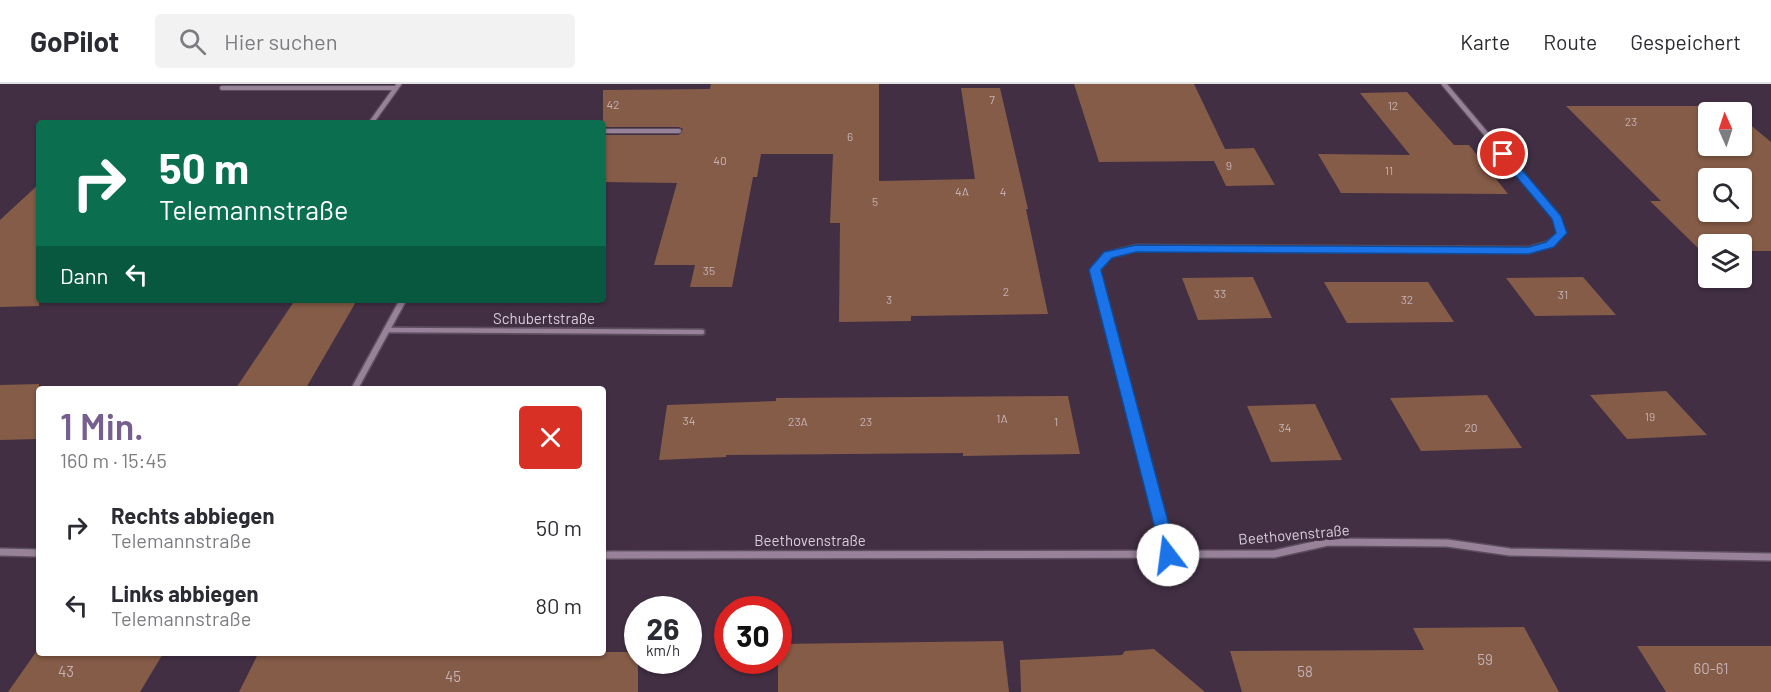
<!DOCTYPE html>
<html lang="de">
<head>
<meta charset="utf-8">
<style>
  :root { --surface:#fff; --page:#f2f2f3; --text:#2b2b33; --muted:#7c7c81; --line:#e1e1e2; --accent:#765e8e }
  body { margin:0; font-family:Barlow,sans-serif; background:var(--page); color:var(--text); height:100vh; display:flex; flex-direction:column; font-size:22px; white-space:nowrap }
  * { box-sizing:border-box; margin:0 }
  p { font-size:20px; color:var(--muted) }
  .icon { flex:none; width:33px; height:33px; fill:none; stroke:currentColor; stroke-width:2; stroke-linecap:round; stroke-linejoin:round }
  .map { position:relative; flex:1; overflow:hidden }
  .panel { position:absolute; left:36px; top:302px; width:570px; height:270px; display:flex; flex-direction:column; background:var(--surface); border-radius:6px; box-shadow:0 2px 4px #0004 }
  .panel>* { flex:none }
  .guide { position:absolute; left:36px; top:36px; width:570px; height:183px; border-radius:6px; box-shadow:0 2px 4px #0004; background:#0b6e4f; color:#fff; overflow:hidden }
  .needle { width:39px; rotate:357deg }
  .controls { position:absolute; left:1698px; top:18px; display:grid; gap:12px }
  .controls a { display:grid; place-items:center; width:54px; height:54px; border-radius:6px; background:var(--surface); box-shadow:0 2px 4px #0004; font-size:30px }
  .speed { position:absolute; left:624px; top:512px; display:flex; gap:12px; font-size:30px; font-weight:700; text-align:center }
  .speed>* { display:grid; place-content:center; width:78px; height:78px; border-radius:50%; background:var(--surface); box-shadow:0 2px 4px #0004; line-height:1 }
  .speed small { font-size:15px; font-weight:400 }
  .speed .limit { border:9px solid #d22; background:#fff; color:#111 }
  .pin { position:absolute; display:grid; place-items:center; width:51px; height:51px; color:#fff; margin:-26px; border:3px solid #fff; border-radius:50%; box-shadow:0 2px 6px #0007 }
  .me { position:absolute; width:66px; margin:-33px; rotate:345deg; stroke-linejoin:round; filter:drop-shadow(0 0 4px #0008) }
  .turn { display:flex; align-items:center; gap:21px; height:126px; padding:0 24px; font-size:27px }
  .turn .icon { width:78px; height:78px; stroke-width:2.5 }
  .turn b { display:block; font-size:42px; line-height:51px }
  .then { display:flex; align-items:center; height:57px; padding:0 24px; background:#0003; gap:12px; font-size:22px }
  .round { display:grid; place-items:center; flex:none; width:63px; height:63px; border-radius:6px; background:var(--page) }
  .overview { display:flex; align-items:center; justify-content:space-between; height:102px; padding:0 24px }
  h1 { font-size:36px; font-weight:600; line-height:45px; color:var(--accent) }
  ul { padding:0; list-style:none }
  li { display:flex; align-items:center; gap:18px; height:78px; padding:0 24px }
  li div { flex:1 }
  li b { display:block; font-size:22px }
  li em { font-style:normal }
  header { display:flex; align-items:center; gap:36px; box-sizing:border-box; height:84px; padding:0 30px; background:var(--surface); border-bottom:2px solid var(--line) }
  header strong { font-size:28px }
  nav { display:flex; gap:33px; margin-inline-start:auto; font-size:21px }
  .search { width:420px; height:54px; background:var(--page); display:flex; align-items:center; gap:15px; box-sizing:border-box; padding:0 21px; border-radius:6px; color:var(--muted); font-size:22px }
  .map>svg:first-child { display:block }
  .building { fill:#855c47; fill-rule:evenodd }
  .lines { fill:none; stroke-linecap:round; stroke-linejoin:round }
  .lane-far1-casing { stroke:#5d4e5f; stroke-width:6 }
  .lane-casing { stroke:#5d4e5f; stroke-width:8 }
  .street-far2-casing { stroke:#5d4e5f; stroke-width:7 }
  .street-far1-casing { stroke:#5d4e5f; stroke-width:9 }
  .street-casing { stroke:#5d4e5f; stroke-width:10 }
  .lane-far1 { stroke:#978299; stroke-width:4 }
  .lane { stroke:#978299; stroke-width:4.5 }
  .street-far2 { stroke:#978299; stroke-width:4.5 }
  .street-far1 { stroke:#978299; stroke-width:6 }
  .street { stroke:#978299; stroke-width:7 }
  .route { fill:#1a73e8; stroke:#114b97; stroke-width:1.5 }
  .labels { text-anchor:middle; stroke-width:6; stroke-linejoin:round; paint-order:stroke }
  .number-label { font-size:12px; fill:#c4b1b5 }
  .street-label { font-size:15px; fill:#d9cdda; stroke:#422f44 }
  .near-number-label { font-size:15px; fill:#c4b1b5 }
</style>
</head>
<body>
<header>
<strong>GoPilot</strong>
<div class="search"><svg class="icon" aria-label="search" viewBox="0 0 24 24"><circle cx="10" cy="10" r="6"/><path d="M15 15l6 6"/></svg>Hier suchen</div>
<nav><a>Karte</a><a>Route</a><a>Gespeichert</a></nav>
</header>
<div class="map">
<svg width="1771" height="608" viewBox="0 0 1771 608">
  <rect width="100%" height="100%" fill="#422f44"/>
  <!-- building -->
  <g class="building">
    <path d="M711,0h168v97l96,-2 -14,-91h39l28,121h-2l22,105 -137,2v5l-72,1 1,-99h-10l3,-69h-72l-4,23h-4l-21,110h-42l5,-22h-41l23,-82 -74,-1v-47h76l4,-6 -4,-2h-76v-37l107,-1z"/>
    <path d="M1074,0h120l31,65 29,-1 21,37 -49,1 -12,-25 -115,1z"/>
    <path d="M1407,8l47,53h15l39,49 -167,-1 -23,-39 92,1 -50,-62z"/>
    <path d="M1566,22h160l8,6h-26v34h34v-28l29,24v109h-29v-7h-34v7h-7l-51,-50h11zM1708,94h34v34h-34z"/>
    <path d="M39,100v122l-39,1v-87z"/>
    <path d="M1253,193l19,41 -74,2 -16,-42z"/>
    <path d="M1583,193l33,38 -81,1 -29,-38z"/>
    <path d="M1324,198h104l26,40 -107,1z"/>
    <path d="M295,216h62l-51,88h-70z"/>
    <path d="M39,300v55l-39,1v-55z"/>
    <path d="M1666,307l41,44 -80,4 -37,-44z"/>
    <path d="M1487,311l35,53 -101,3 -31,-53z"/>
    <path d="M1068,312l12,58 -117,2v-3l-237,2v2l-67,3 8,-55 109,-4v-3z"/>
    <path d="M1315,320l27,56 -71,2 -24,-56z"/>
    <path d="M1524,543l35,65h-317l-12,-41 194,-1 -11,-22z"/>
    <path d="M1003,557l6,51h-231v-48z"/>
    <path d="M1637,562h134v46h-105z"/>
    <path d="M1154,565l51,43h-184l-1,-32 102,-5 3,-4z"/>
    <path d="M36,568h128l-24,40h-132z"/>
    <path d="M259,568h379v40h-399z"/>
  </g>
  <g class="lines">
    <!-- lane-far1 casing -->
    <g class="lane-far1-casing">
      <g id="lane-far1">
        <path d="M222,4h174"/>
        <path d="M603,47h76"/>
      </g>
    </g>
    <!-- lane casing -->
    <g class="lane-casing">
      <path id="lane" d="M386,246l316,2"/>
    </g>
    <!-- street-far2 casing -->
    <g class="street-far2-casing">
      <g id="street-far2">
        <path d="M1444,0l113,134 5,15 -16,12"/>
        <path d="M371,39l28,-39"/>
      </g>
    </g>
    <!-- street-far1 casing -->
    <g class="street-far1-casing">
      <g id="street-far1">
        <path d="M355,304l48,-88"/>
        <path d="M1140,361l-45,-175 13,-15 28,-7 393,2 21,-6"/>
      </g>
    </g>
    <!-- street casing -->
    <g class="street-casing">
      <g id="street">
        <path d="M1139,359l29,112"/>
        <path d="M0,468l39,1"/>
        <path d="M603,471l671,-1 54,-12 119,1 63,9 261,5"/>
      </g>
    </g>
    <!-- lane-far1 -->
    <use href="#lane-far1" class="lane-far1"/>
    <!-- lane -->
    <use href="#lane" class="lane"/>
    <!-- street-far2 -->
    <use href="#street-far2" class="street-far2"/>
    <!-- street-far1 -->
    <use href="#street-far1" class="street-far1"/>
    <!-- street -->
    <use href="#street" class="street"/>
  </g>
  <!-- route -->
  <path class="route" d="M1503,67l4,1 54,64 6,17 -13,14 -25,7 -393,-2 -24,6 -11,12 76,285 -3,5 -6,2 -5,-2 -74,-290 2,-3 13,-15 32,-7 393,2 17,-5 10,-9 -4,-14 -53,-63 -1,-2z"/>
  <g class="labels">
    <!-- number labels -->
    <g class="number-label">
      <text x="992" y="20">7</text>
      <text x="613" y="25">42</text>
      <text x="1393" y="26">12</text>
      <text x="1631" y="42">23</text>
      <text x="850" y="57">6</text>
      <text x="720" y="81">40</text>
      <text x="1229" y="86">9</text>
      <text x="1389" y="91">11</text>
      <text x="962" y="112">4A</text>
      <text x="1003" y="112">4</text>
      <text x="875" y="122">5</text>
      <text x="709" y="191">35</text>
      <text x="1006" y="212">2</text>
      <text x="1220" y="214">33</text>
      <text x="1563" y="215">31</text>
      <text x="889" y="220">3</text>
      <text x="1407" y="220">32</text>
      <text x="1650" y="337">19</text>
      <text x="1002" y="339">1A</text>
      <text x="689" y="341">34</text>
      <text x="798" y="342">23A</text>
      <text x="866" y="342">23</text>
      <text x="1056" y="342">1</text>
      <text x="1285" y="348">34</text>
      <text x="1471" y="348">20</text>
    </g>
    <!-- street labels -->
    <g class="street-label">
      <text x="544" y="240">Schubertstraße</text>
      <text transform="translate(1294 451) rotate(-5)" y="5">Beethovenstraße</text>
      <text x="810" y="462">Beethovenstraße</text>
    </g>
    <!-- near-number labels -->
    <g class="near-number-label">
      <text x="1485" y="581">59</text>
      <text x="1711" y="590">60-61</text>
      <text x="66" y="593">43</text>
      <text x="1305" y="593">58</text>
      <text x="453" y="598">45</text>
    </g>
  </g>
</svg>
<div class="controls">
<a><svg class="needle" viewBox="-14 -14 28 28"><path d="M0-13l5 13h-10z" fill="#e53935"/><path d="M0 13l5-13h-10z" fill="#7c7c81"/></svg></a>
<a><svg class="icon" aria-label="search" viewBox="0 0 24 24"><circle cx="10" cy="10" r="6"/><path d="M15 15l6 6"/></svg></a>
<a><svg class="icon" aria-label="layers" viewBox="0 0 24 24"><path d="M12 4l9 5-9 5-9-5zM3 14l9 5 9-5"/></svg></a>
</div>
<div class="speed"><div>26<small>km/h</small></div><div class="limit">30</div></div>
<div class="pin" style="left:1503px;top:70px;background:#d93025"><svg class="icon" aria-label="arrive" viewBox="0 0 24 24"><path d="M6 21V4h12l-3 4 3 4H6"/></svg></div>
<svg class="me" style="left:1168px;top:471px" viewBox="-20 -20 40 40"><circle r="19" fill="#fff"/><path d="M0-13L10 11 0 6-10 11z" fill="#1a73e8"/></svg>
<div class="guide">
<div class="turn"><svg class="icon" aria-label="right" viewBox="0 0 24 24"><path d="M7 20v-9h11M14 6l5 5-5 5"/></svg><div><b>50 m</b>Telemannstraße</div></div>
<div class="then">Dann<svg class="icon" aria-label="left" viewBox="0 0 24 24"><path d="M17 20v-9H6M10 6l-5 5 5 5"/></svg></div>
</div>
<section class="panel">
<div class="overview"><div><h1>1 Min.</h1><p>160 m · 15:45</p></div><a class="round" style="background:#d93025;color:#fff"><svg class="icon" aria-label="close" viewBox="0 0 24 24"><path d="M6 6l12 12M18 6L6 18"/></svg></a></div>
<ul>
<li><svg class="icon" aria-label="right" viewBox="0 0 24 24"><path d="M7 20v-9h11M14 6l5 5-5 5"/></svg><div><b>Rechts abbiegen</b><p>Telemannstraße</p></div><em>50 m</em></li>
<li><svg class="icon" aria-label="left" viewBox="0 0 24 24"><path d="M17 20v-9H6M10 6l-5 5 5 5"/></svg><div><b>Links abbiegen</b><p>Telemannstraße</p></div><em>80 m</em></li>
</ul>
</section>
</div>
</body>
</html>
